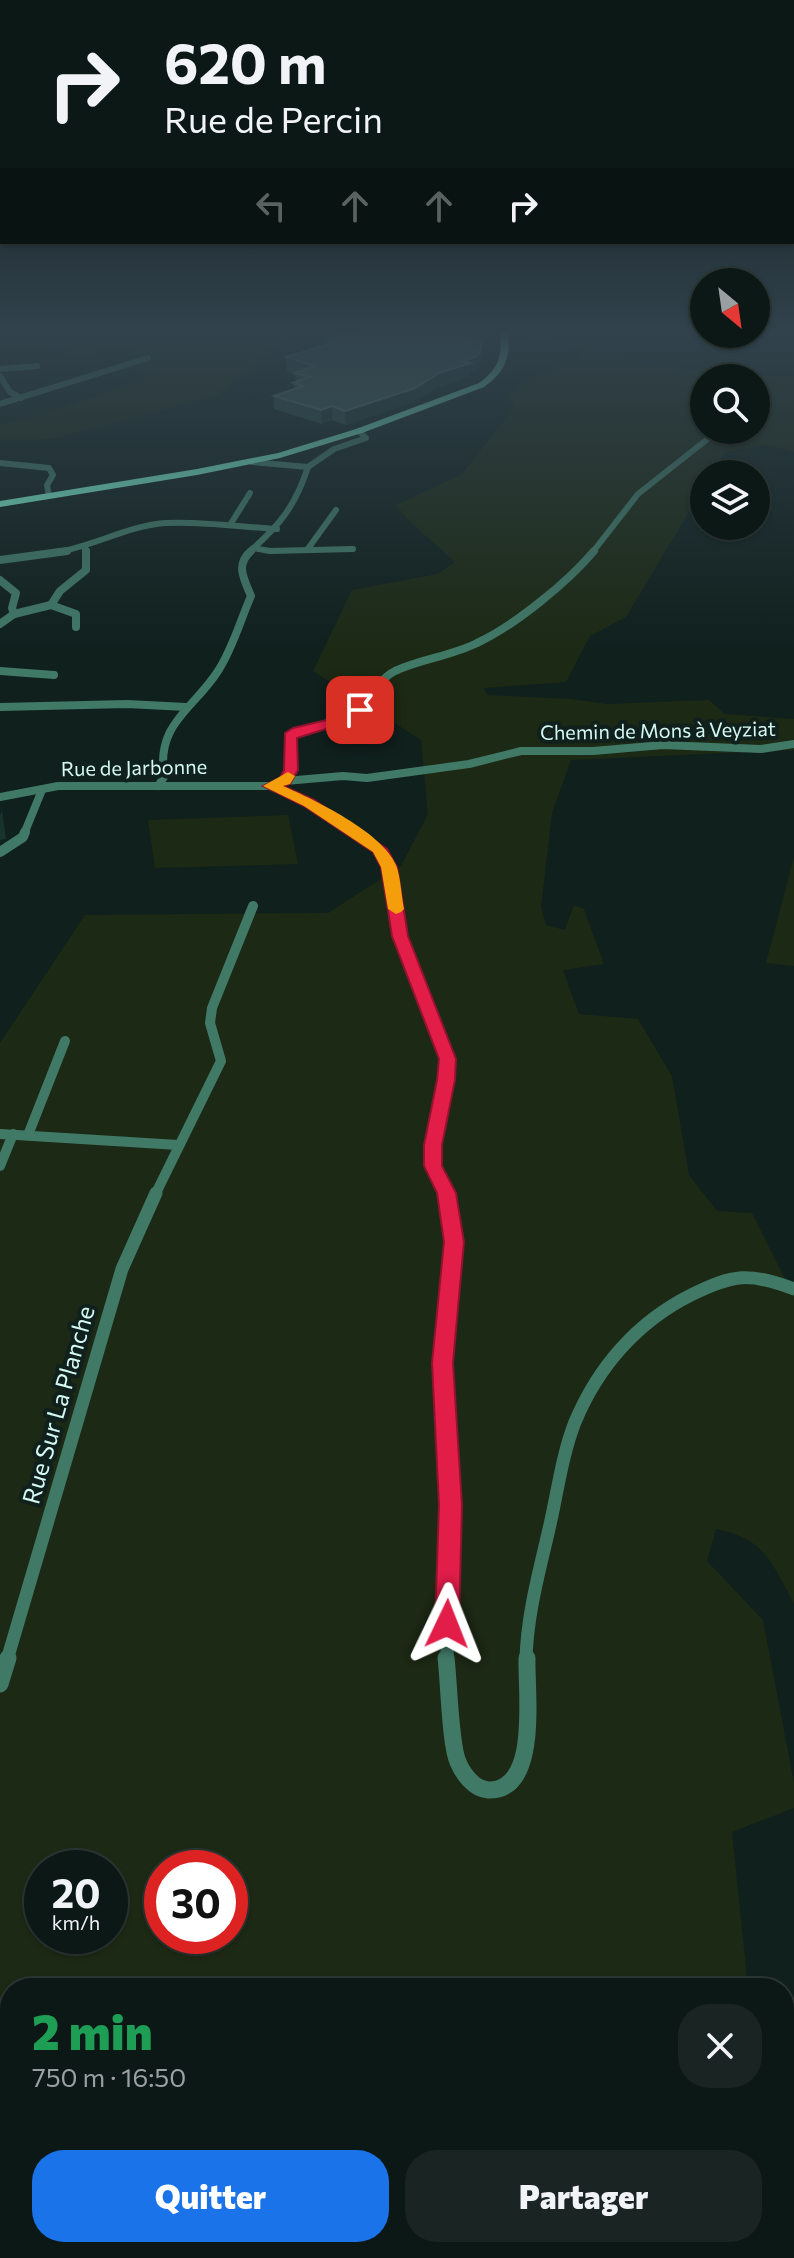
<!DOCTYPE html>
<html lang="fr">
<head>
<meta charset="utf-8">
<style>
  :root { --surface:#0c1816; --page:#1a2523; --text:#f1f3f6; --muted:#9aa0a1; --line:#2c3735; --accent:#1a73e8 }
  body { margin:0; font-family:Commissioner,sans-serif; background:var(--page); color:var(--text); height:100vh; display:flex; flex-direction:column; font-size:30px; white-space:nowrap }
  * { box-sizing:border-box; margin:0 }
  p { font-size:26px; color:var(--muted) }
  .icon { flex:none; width:44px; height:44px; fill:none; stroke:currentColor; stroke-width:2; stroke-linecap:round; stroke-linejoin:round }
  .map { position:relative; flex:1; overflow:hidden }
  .details { position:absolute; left:0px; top:1978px; width:794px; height:280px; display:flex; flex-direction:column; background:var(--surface); border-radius:32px 32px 0 0; box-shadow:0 2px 6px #0004,0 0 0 2px var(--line) }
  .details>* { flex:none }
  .top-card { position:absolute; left:0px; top:0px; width:794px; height:244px; box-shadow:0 2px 6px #0004,0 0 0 2px var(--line); background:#0c1816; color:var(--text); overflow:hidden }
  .needle { width:52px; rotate:151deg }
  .tools { position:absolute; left:690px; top:268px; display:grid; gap:16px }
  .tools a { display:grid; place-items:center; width:80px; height:80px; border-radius:50%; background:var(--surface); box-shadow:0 2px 6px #0004,0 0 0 2px var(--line); font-size:40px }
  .speed { position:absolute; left:24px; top:1850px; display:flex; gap:16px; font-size:40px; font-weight:700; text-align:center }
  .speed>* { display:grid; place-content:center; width:104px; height:104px; border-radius:50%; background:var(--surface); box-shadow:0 2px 6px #0004,0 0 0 2px var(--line); line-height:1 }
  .speed small { font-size:20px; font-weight:400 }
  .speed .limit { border:12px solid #d22; background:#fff; color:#111 }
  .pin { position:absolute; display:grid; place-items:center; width:68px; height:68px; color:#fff; margin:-34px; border-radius:16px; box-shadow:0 4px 12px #0006 }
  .me { position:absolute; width:88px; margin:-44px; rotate:2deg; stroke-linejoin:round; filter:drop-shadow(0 0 6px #0008) }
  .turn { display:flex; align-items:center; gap:28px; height:168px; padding:0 32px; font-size:36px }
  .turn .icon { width:104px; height:104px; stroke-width:2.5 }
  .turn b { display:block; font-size:56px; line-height:68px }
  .lanes { display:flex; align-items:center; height:76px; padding:0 32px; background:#0003; justify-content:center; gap:40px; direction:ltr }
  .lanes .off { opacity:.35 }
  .round { display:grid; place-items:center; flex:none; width:84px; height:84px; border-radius:32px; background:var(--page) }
  .summary { display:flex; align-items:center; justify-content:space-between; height:136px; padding:0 32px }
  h1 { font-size:48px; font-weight:800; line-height:60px; color:#1e9e55 }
  .cta { display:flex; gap:16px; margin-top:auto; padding:16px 32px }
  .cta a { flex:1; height:92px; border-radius:32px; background:var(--accent); color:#fff; font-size:32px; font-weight:800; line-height:92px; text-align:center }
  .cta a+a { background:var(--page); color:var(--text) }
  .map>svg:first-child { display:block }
  .green { fill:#1c2914; fill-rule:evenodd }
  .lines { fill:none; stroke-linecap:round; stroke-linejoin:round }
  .minor-far4 { stroke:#417967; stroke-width:6 }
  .minor-far3 { stroke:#417967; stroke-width:8 }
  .minor-far2 { stroke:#417967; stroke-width:10 }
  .minor-far1 { stroke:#417967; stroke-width:13 }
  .minor { stroke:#417967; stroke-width:17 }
  .secondary { fill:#78edc7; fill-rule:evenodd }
  .wall { fill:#2b4b46 }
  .shaded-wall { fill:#18322e }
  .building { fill:#3d5e58; stroke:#557670; stroke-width:2 }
  .route { fill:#e11d48; stroke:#92132f; stroke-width:2 }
  .slow { fill:#f59e0b }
  .labels { text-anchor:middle; stroke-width:8; stroke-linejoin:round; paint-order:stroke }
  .far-street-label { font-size:20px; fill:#d4f9f1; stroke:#10201d }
  .street-label { font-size:24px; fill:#d4f9f1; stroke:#10201d }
</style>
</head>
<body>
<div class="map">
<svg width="794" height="2258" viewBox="0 0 794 2258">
  <rect width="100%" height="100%" fill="#10201d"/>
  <!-- green -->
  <g class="green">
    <path d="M0,334h290l-72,61 -165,44 -53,1v-15l51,-13 99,-35 -12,-10 11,-12 -38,-7 -26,9 -33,-10 -52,5z"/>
    <path d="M526,334c19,0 41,-3 59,3 20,7 38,24 59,27l97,12h53v76l-28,-7 -41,7 -14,22h-7v13l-78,130 -36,19 -24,46 -82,6 3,7 84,4 36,5 102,-4 16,14 69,5v31l-223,10 -19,53 -11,94 5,18 19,5 9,-25 10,4 20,55 -41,6 16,44 59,5 34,57 17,99 28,36 35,2 34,68 8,4v319c-21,-40 -30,-66 -78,-75l-9,32 56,59 31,163v25l-62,24 16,156h-738v260h766l1,10h-777v-1215l85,-128 243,-2 73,-47 27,-52 -7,-74 -108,-69 39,-81 85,-16 18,-12 -48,-43 -11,-14 66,-31 52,-67 -5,-12c16,-19 46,-25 70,-35l2,-12 -54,-11zM704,378h52v52h-52zM42,1868h68v68h-68zM162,1868h68v68h-68z"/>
    <path d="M288,815l10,49 -143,4 -7,-48z"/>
    <path d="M794,857v109l-28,-3z"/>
  </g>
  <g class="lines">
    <!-- minor-far4 -->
    <g class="minor-far4">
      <path d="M0,369l37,-3"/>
      <path d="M0,376l10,16 11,6"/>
      <path d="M756,390l3,-5"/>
      <path d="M0,404l148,-46"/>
      <path d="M252,462l56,5"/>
      <path d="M0,463l49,5 4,7 -6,10 2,11"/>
      <path d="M308,467l26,-18 32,-11 -7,-7"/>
      <path d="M230,525l20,-32"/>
      <path d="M85,548l1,5"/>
      <path d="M253,548l17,3 83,-2"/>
      <path d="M307,550l29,-40"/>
      <path d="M52,553c39,-5 74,-27 113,-30 37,-2 76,4 112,6"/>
      <path d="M248,553c31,-27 47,-46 60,-86"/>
      <path d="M592,553l46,-59 81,-64"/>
    </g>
    <!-- minor-far3 -->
    <g class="minor-far3">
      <path d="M0,560l67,-9"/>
      <path d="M0,580l16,13 -4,15 2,6 -14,10"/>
      <path d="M51,605l25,9v13"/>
      <path d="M14,614l37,-9 9,-14 26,-21v-19"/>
      <path d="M0,671l54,4"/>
      <path d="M0,707l127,-3 59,3"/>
      <path d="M285,781l58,-5 24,2 102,-14 52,-13h72l70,-6 98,4 33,-5"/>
      <path d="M158,786l6,-9c-8,-54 29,-67 54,-106 15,-23 22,-50 33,-75 -7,-17 -16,-31 0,-45"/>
      <path d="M270,786l15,-5 6,-11 -1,-34 62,-21c18,-11 23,-34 43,-44 26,-12 56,-15 82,-28 37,-17 91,-61 117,-92"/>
      <path d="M0,797l58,-11h212l39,17 47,31"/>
      <path d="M24,834l18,-44"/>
    </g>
    <!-- minor-far2 -->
    <g class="minor-far2">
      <path d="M353,832l26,17 10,18 11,69 47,123 -14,86v21l14,29"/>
      <path d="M0,852l23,-15 2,-5"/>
      <path d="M0,1134l178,11"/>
      <path d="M28,1135l37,-94"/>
      <path d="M0,1166l13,-32"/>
      <path d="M155,1195l66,-134 -11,-38 2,-15 41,-102"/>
    </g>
    <!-- minor-far1 -->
    <g class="minor-far1">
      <path d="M7,1660l115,-391 34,-76"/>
      <path d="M447,1660l4,-155 -8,-142 11,-121 -7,-49"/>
      <path d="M526,1660c1,-45 13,-87 23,-131 8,-34 13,-74 26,-107 23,-55 62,-100 116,-127 42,-21 59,-23 103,-6"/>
    </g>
    <!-- minor -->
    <g class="minor">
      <path d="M446,1658c3,23 4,86 12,104 5,12 16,27 30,28 52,2 38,-97 39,-132"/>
      <path d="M0,1684l8,-26"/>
    </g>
    <!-- secondary -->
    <path class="secondary" d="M500,334h8c3,24 -4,39 -24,53l-122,46 -82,25 -83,17 -197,32v-6l197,-32 81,-16 78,-24 123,-46c18,-13 24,-26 21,-49z"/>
  </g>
  <!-- wall -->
  <path class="wall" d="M356,335l126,7 -1,13 -3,14 -8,3v4l-31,11 -24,14 -69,24 -14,-5 -10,4 -48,-15v-13l20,-7 -1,-6 3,-1 -1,-9 -8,-2 -1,-14 41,-13v-5z"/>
  <!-- shaded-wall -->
  <g class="shaded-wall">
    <path d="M482,342l-1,13 -3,14 -8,3v4l-31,11 -24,14 -69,24 -1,-14 94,-38 24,-12z"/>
    <path d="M332,406v14l-10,4 -1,-14z"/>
    <path d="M2,810l4,29 -6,1v-25z"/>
  </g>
  <!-- building -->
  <path class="building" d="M341,334l15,1 4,-1h94l28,8 -4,14 -15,5 8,2 -32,10 -24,15 -70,23 -13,-5 -11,4 -47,-14 29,-10 -10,-3 17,-6 -15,-4 20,-7 -29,-9 50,-15 -9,-3z"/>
  <!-- sky -->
  <linearGradient id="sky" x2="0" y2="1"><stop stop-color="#091210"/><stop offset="0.51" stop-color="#31424c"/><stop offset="1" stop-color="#31424c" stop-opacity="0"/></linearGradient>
  <rect width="794" height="650" fill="url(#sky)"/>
  <!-- route -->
  <path class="route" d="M360,706l5,1v6l-20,10 -48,15 1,32 -8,14 -7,2 31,14 73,49 10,18 11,69 48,123 -1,21 -13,65v21l14,27 8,49 -11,121 9,142 -3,119 -3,7 -9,3 -8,-3 -4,-7 4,-119 -7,-142 12,-121 -7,-49 -13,-27v-21l13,-65 2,-21 -47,-123 -11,-69 -8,-15 -69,-46 -41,-20 17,-8 4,-8 1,-37 8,-5 42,-10z"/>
  <!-- slow -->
  <path class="slow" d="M288,772l7,4 -5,8 -7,2c32,14 99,46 113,79 5,13 5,30 8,44l-3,3 -5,2 -8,-5 -7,-42 -8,-15 -69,-46 -41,-20z"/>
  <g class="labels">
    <!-- far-street labels -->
    <g class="far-street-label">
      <text transform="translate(658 731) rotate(-1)" y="7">Chemin de Mons à Veyziat</text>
      <text transform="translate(134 768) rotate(-1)" y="7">Rue de Jarbonne</text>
    </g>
    <!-- street labels -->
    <g class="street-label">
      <text transform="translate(59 1405) rotate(-74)" y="8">Rue Sur La Planche</text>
    </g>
  </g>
</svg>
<div class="tools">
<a><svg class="needle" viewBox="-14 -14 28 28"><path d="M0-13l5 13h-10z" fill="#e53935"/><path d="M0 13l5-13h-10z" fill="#9aa0a1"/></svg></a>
<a><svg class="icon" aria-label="search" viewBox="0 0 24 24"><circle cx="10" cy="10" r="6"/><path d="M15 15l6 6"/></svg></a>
<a><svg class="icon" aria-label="layers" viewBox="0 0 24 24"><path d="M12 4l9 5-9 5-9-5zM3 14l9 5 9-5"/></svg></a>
</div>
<div class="speed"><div>20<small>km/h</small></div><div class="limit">30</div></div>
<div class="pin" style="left:360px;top:710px;background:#d93025"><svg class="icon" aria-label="arrive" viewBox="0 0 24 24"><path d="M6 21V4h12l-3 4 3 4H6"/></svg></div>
<svg class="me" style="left:447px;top:1624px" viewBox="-20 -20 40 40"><path d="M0-17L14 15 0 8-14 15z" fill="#e11d48" stroke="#fff" stroke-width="4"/></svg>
<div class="top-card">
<div class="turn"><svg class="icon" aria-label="right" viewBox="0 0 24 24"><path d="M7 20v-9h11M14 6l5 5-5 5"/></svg><div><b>620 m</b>Rue de Percin</div></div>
<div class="lanes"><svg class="icon off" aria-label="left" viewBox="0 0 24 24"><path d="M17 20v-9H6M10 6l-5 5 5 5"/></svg><svg class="icon off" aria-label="ahead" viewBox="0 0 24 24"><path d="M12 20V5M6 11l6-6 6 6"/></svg><svg class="icon off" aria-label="ahead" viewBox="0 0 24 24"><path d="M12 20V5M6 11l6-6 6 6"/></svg><svg class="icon" aria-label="right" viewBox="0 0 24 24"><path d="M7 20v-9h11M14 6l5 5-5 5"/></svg></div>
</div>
<section class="details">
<div class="summary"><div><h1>2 min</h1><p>750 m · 16:50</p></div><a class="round"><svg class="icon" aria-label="close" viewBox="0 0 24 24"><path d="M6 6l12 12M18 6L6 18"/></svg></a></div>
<div class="cta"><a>Quitter</a><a>Partager</a></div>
</section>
</div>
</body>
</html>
